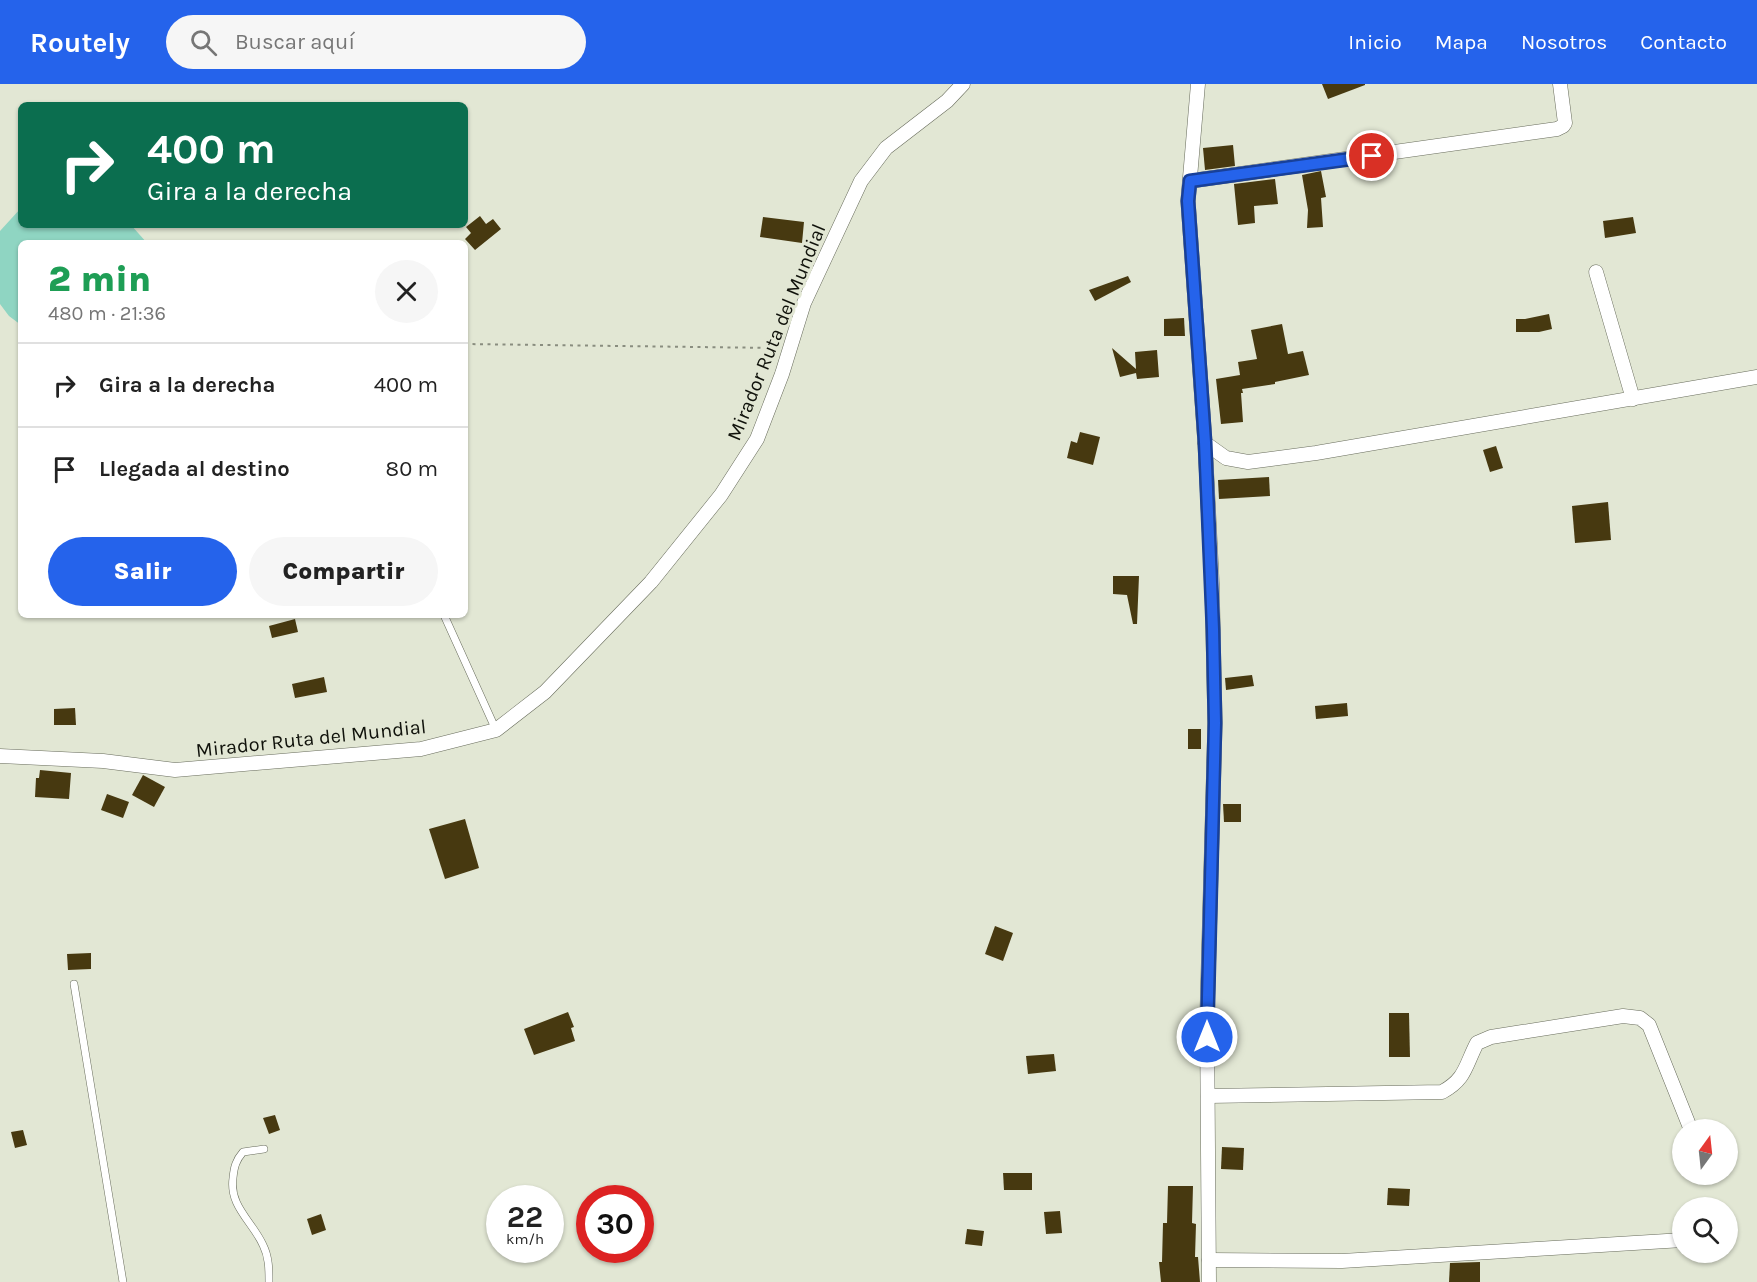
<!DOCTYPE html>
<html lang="es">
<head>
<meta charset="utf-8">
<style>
  :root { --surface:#fff; --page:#f6f6f6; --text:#222; --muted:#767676; --line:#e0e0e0; --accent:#2563eb }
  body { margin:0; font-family:Karla,sans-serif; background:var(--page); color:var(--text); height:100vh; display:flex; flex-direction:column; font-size:22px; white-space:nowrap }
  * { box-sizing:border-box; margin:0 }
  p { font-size:20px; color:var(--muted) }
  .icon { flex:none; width:33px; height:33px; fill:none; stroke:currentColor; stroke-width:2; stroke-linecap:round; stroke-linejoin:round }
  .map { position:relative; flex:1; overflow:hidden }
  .details { position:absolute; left:18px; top:156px; width:450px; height:378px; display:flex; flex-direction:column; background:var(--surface); border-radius:9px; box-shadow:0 2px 4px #0004 }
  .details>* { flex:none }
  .top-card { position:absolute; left:18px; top:18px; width:450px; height:126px; border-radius:9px; box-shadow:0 2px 4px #0004; background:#0b6e4f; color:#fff; overflow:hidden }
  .needle { width:39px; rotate:15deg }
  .buttons { position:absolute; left:1672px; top:1035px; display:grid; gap:12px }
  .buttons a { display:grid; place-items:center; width:66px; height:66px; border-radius:50%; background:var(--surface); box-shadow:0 2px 4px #0004; font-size:30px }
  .speed { position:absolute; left:486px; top:1101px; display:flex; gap:12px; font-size:30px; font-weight:700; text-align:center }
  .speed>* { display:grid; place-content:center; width:78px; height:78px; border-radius:50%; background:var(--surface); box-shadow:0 2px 4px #0004; line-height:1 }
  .speed small { font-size:15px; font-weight:400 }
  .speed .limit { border:9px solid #d22; background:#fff; color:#111 }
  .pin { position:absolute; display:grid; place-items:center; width:51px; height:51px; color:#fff; margin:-26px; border:3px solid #fff; border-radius:50%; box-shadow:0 2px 6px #0007 }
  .me { position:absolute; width:66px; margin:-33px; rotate:0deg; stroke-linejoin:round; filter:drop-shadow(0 0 4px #0008) }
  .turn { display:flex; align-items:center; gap:21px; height:126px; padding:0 30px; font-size:27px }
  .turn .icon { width:78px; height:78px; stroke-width:2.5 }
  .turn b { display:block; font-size:42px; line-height:51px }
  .round { display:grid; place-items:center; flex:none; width:63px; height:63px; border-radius:32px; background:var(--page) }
  .summary { display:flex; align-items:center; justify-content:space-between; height:102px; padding:0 30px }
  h1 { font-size:36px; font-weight:800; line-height:45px; color:#1e9e55 }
  .button { display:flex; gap:12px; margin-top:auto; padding:12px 30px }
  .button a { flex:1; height:69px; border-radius:36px; background:var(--accent); color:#fff; font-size:24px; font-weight:800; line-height:69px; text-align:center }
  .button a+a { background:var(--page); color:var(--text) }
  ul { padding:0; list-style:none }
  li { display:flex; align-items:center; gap:18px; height:84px; padding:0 30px; border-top:2px solid var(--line) }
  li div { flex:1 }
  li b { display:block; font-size:22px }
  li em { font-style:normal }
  header { display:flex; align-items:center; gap:36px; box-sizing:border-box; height:84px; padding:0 30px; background:var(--accent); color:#fff }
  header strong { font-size:28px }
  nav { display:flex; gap:33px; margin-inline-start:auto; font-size:21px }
  .search { width:420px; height:54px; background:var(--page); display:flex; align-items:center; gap:15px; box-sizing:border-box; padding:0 21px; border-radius:33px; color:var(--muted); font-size:22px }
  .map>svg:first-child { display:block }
  .water { fill:#8fd5c2 }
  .building { fill:#473910 }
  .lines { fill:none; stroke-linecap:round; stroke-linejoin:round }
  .service-casing { stroke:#686c5c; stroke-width:8 }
  .minor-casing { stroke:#686c5c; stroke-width:15 }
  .path { stroke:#898d7f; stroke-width:2; stroke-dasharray:3 4.5; stroke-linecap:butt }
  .service { stroke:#fff; stroke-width:7 }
  .minor { stroke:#fff; stroke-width:14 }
  .route-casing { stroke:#184099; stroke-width:15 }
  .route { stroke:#2563eb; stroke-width:10 }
  .labels { text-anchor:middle; stroke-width:6; stroke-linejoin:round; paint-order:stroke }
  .street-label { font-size:20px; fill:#10120b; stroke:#e2e7d4 }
</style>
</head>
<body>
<header>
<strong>Routely</strong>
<div class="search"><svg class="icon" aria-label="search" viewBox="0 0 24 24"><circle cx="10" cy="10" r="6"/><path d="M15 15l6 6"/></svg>Buscar aquí</div>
<nav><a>Inicio</a><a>Mapa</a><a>Nosotros</a><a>Contacto</a></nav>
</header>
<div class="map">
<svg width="1757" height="1198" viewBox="0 0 1757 1198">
  <rect width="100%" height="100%" fill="#e2e7d4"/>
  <!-- water -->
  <path class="water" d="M21,124v17h110l16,18h-126v82l-12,-9 -9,-12v-73z"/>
  <!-- building -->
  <g class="building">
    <path d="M1322,0h43v1l-37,14z"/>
    <path d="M1233,61l2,21 -30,4 -2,-22z"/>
    <path d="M1321,87l5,26 -5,1 2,29 -16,1 1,-18 -6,-35z"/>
    <path d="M1275,95l3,25 -24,2 1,17 -17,2 -4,-41z"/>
    <path d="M480,132l6,8 7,-5 8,10 -26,21 -10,-11 6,-6 -5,-6z"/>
    <path d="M763,133l41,5 -2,21 -42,-6z"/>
    <path d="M1633,133l3,16 -31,5 -2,-17z"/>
    <path d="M1128,192l3,6 -36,19 -6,-11z"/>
    <path d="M1549,230l3,15 -13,3h-23v-13h9z"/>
    <path d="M1184,234l1,18h-21v-17z"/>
    <path d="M1282,240l6,30 15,-3 6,24 -34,7v2l-33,5 1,4h-2l2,29 -22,2 -5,-45 24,-4 -2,-13 19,-3 -6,-29z"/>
    <path d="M1112,264l24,21 -1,-17 22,-2 2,27 -22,2 -1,-6 -16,4z"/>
    <path d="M1080,348l20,5 -7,28 -26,-7 4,-17 6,2z"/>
    <path d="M1496,362l7,22 -13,4 -7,-22z"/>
    <path d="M1269,393l1,19 -51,3 -1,-19z"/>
    <path d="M1608,418l3,38 -36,3 -3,-37z"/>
    <path d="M1113,492h26l-2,48h-4l-6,-29 -14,-1z"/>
    <path d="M295,535l3,13 -26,6 -3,-12z"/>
    <path d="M1252,591l2,11 -28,4 -1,-12z"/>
    <path d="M324,593l3,15 -32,6 -3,-14z"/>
    <path d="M1347,619l1,13 -32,3 -1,-13z"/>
    <path d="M75,624l1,17h-22v-16z"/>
    <rect x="1188" y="645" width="13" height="20"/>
    <path d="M40,686l31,3 -2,26 -34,-2 1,-19h3z"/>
    <path d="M143,691l22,12 -11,20 -22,-12z"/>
    <path d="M107,710l22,8 -6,16 -22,-8z"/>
    <path d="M1223,720h18v18h-17z"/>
    <path d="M465,735l14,49 -34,11 -16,-50z"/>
    <path d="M995,842l18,7 -10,28 -18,-7z"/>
    <path d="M91,869v16l-23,1 -1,-16z"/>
    <path d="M568,928l6,15 -3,1 4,13 -41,14 -10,-26z"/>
    <path d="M1389,929h20l1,44h-21z"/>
    <path d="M1054,970l2,17 -28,3 -2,-18z"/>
    <path d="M275,1031l5,15 -11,4 -6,-16z"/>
    <path d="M23,1046l4,15 -12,3 -4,-16z"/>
    <path d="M1222,1063l22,1 -1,22 -22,-1z"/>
    <path d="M1003,1089h29v17h-28z"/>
    <path d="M1168,1102h25l-1,37 4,1 -1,33h3l2,25h-39l-2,-20h3l1,-39h4z"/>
    <path d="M603,1103l23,1v10h-23z"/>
    <path d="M1388,1104l22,1 -1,17 -22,-1z"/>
    <path d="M1060,1127l2,22 -16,1 -2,-22z"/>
    <path d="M321,1130l5,16 -14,5 -5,-16z"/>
    <path d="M967,1145l17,2 -2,15 -17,-2z"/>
    <path d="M1480,1178v20h-31l1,-19z"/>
  </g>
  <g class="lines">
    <!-- service casing -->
    <g class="service-casing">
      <g id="service">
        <path d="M444,531l52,115"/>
        <path d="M74,900l49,298"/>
        <path d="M264,1065l-21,3c-7,8 -9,15 -10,26 -4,28 19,43 30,67 6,12 6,24 6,37"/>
      </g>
    </g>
    <!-- minor casing -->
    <g class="minor-casing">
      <g id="minor">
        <path d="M1198,0l-10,117 17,242 7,140 3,140 -8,295 2,264"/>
        <path d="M1190,97l367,-52 6,-3 2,-3 -5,-39"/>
        <path d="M1596,188l37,127"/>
        <path d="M1205,359l21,15 22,4 68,-9 441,-76"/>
        <path d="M0,672l103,5 72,9 246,-21 75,-19 49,-38 106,-110 70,-87 36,-56 25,-65 22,-71 57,-122 25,-33 61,-47 16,-17"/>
        <path d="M1208,1012l234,-4c24,-13 23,-26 35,-49l14,-6 132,-21 17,2 9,7 42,105"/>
        <path d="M1709,1090v1"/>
        <path d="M1209,1176l133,1 341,-21"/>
      </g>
    </g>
    <!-- path -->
    <path class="path" d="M465,260l310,4"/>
    <!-- service -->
    <use href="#service" class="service"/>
    <!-- minor -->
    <use href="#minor" class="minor"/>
  </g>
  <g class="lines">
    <!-- route casing -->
    <g class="route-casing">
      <path id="route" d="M1207,953l8,-314 -2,-94 -8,-187 -17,-241 2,-20 182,-25"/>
    </g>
    <!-- route -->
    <use href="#route" class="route"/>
  </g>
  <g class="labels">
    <!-- street labels -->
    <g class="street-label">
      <text transform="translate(776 248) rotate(-68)" y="7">Mirador Ruta del Mundial</text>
      <text transform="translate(311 654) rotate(-6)" y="7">Mirador Ruta del Mundial</text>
    </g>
  </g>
</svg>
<div class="buttons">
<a><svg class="needle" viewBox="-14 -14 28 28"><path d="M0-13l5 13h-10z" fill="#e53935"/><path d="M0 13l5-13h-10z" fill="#767676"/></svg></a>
<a><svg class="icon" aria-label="search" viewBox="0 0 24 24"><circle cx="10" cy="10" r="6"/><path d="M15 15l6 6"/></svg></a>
</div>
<div class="speed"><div>22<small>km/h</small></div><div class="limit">30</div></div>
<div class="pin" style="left:1372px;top:72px;background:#d93025"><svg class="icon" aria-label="arrive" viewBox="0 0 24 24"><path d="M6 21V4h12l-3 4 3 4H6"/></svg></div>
<svg class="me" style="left:1207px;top:953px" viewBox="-20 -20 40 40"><circle r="17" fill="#2563eb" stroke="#fff" stroke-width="3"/><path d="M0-11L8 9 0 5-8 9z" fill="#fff"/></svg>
<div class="top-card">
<div class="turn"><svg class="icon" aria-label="right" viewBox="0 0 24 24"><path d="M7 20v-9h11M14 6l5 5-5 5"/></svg><div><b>400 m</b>Gira a la derecha</div></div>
</div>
<section class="details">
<div class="summary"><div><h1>2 min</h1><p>480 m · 21:36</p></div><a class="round"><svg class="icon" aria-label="close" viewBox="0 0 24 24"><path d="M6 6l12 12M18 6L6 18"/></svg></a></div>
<ul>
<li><svg class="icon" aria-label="right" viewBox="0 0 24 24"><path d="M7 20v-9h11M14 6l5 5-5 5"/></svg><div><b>Gira a la derecha</b></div><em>400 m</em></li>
<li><svg class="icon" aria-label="arrive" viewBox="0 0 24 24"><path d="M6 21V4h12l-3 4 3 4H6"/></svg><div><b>Llegada al destino</b></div><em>80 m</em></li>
</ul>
<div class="button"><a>Salir</a><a>Compartir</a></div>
</section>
</div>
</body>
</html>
